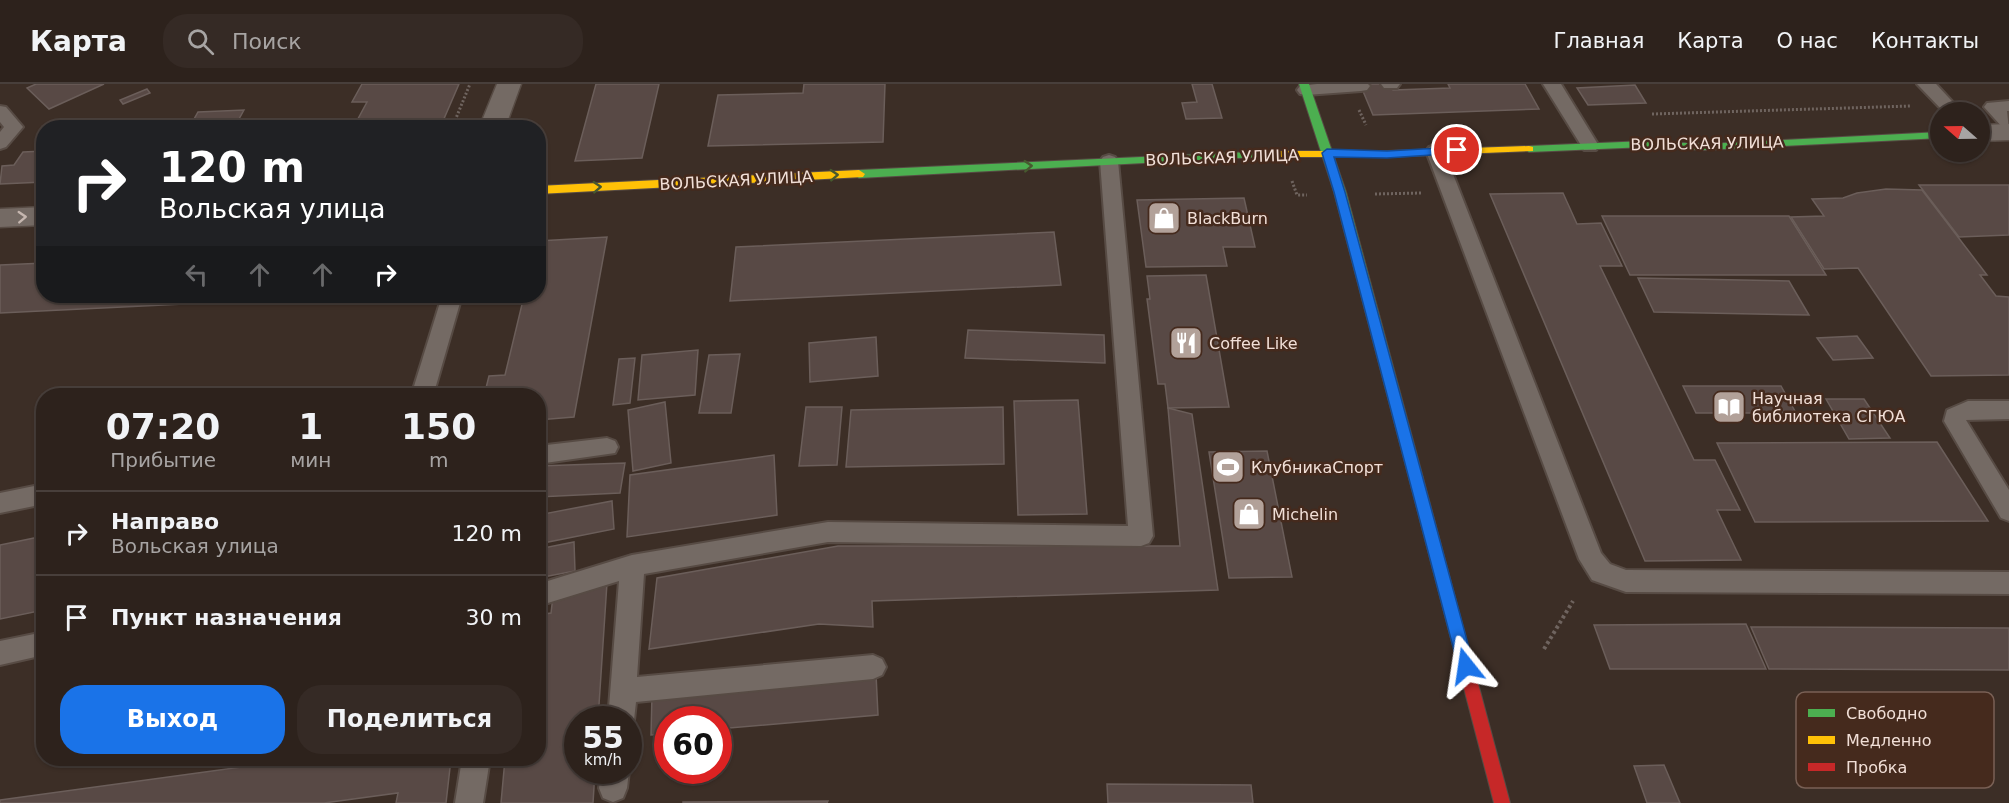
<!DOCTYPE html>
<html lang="ru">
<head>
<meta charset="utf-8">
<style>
  :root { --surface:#2d221c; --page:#352a25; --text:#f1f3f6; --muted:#a7a4a3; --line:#483f3b; --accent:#1a73e8 }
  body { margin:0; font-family:"DejaVu Sans",sans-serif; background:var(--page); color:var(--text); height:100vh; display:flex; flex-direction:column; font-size:22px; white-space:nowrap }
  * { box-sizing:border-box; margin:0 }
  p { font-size:20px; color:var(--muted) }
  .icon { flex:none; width:33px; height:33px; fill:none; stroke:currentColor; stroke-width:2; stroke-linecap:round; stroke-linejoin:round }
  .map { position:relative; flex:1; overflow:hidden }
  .drawer { position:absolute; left:36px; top:304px; width:510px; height:378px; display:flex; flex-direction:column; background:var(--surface); border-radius:24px; box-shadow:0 2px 4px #0004,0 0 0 2px var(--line) }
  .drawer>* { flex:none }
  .top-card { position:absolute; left:36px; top:36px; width:510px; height:183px; border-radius:24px; box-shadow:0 2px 4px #0004,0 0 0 2px var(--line); background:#202124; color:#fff; overflow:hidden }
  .needle { width:39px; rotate:290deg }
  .fabs { position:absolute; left:1930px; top:18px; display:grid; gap:12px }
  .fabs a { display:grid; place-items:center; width:60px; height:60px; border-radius:50%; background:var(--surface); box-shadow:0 2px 4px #0004,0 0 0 2px var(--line); font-size:30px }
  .speed { position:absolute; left:564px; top:622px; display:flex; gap:12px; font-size:30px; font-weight:700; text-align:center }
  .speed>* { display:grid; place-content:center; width:78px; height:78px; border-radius:50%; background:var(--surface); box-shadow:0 2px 4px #0004,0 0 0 2px var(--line); line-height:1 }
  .speed small { font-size:15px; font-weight:400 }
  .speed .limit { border:9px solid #d22; background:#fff; color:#111 }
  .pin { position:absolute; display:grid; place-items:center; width:51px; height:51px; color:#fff; margin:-26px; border:3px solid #fff; border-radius:50%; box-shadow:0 2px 6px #0007 }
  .me { position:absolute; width:66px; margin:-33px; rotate:345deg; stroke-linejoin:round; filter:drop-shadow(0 0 4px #0008) }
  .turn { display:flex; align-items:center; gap:21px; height:126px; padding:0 24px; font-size:27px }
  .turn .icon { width:78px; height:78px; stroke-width:2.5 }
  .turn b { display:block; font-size:42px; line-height:51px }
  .lanes { display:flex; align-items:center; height:57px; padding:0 24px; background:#0003; justify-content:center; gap:30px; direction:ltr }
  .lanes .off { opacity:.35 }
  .eta { display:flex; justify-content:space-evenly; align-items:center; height:102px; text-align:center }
  .eta b { font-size:36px; font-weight:800; line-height:42px }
  .button { display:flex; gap:12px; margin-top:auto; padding:12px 24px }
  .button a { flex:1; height:69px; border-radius:24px; background:var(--accent); color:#fff; font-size:24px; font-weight:800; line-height:69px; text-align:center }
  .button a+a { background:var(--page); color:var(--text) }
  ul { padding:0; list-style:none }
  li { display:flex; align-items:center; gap:18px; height:84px; padding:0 24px; border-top:2px solid var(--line) }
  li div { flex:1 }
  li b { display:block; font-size:22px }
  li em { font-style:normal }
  header { display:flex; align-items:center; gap:36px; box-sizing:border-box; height:84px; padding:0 30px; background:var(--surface); border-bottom:2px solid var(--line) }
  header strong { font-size:28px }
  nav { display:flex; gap:33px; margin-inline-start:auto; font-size:21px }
  .search { width:420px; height:54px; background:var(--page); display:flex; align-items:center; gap:15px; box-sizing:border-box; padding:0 21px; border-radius:24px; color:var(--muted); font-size:22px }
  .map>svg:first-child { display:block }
  .building { fill:#584945; stroke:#6b5e5a; stroke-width:1.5 }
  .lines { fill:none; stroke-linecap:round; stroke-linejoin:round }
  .lane-casing { stroke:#574b44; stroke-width:4 }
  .street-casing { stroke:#574b44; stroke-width:3 }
  .fast-casing { stroke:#574b44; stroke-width:2 }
  .slow-casing { stroke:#574b44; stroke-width:2 }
  .jam-casing { stroke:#574b44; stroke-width:2 }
  .path-far1 { stroke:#6f645f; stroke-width:3; stroke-dasharray:2 2; stroke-linecap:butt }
  .path { stroke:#6f645f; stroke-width:4; stroke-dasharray:3 3; stroke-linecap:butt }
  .lane { fill:#746a64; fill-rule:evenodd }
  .street { fill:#746a64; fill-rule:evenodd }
  .fast { fill:#4caf50; fill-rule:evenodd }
  .slow { fill:#ffc107; fill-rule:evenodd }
  .jam { fill:#c62828; fill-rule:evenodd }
  .oneway { stroke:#47592f }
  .oneway2 { stroke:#c5b6af }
  .route { fill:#1a73e8; stroke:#114b97; stroke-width:1.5 }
  .labels { text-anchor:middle; stroke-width:5; stroke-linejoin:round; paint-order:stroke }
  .street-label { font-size:16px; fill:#f1dfd7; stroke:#452a1d }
  .poi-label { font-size:16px; fill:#f1dfd7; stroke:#452a1d; text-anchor:start }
  .key { fill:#452a1d; stroke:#796055; stroke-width:1.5 }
  .key-label { font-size:16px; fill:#f1dfd7 }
</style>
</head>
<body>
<header>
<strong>Карта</strong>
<div class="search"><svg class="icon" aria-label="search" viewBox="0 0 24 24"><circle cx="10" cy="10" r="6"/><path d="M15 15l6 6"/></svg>Поиск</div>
<nav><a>Главная</a><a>Карта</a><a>О нас</a><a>Контакты</a></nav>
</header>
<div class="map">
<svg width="2009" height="719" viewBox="0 0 2009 719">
  <rect width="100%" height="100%" fill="#3c2e26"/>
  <!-- building -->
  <g class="building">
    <path d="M36,0h68l-55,25 -22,-21z"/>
    <path d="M362,0h97l-19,44h-87l14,-26h-15z"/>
    <path d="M596,0h63l-17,74 -67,3z"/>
    <path d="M804,0h81l-2,58 -175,4 10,-51 85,-2z"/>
    <path d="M1192,0h20l10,34 -36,1 -4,-16 15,-1z"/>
    <path d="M1360,0h30l3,6 57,-2 -2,-4h77l14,25 -166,6z"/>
    <path d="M1635,1l11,18 -58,2 -11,-17z"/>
    <path d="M147,5l3,4 -27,11 -3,-4z"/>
    <path d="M244,26l-10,18h-45l9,-16z"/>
    <path d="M44,67v31l-44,2 2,-18 12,-1 9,-13z"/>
    <path d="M1919,101h90v50l-50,2z"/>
    <path d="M1886,105l36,1 65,85h-7l16,21 13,1v78l-78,1 -73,-108 -34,1 -33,-52 33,-1 -12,-17 31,-1 14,-5z"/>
    <path d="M1563,109l14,31 24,-1 21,43h-22l94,194h21l25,50h-23l24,50 -96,1 -155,-367z"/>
    <path d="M1244,114l11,49h-32l4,19 -81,1 -9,-67z"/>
    <path d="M1602,132h187l37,59h-196z"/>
    <path d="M1054,148l7,53 -331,16 6,-54z"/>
    <path d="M607,153l-33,180 -36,3v-24h-54l5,-20 16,-1 19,-79h14v-55z"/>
    <path d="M44,179v33h302l-346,17v-48z"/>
    <path d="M1206,191l23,132 -61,1 -3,-24h-7l-11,-85h3l-3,-23z"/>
    <path d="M1638,194l151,3 20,34 -155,-3z"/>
    <path d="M968,246l136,5 1,28 -140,-5z"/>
    <path d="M1857,252l16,22 -40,2 -16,-22z"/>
    <path d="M876,253l2,39 -68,6 -1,-39z"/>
    <path d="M698,266l-3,45 -57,5 4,-45z"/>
    <path d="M740,270l-9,59h-32l10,-58z"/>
    <path d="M635,274l-5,45 -17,2 6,-46z"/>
    <path d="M1683,302h98l15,27h-100z"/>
    <path d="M1826,315h38l26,39 -41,1z"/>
    <path d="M1078,316l9,114 -69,1 -4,-114z"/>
    <path d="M665,318l6,61 -38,8 -5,-61z"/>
    <path d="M806,323h36l-5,58 -38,1z"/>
    <path d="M1003,323l1,57 -158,3 5,-57z"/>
    <path d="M1168,324l24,6 26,176 -346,11 1,26 -54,-3 -170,25 8,-71 181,-32h342z"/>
    <path d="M1937,358l51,79 -233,1 -38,-79z"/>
    <path d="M1267,367l25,126 -63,1 -20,-126z"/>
    <path d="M774,371l3,60 -150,22 3,-62z"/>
    <path d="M625,379l-5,30 -82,4v-31z"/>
    <path d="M612,417l2,28 -76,15v-29z"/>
    <path d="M44,452v74l-44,9v-74z"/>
    <path d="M574,458l1,29 -37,7v-29z"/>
    <path d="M607,499l-9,137h-20v51h17l-2,32h-92l4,-44h33v-144l13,-2 2,-17z"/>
    <path d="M1746,540l20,45h-156l-16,-44z"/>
    <path d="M1751,543l258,1v42l-240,-1z"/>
    <path d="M876,590l2,41 -160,14v-9h-50v14l-17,1 1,-40z"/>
    <path d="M299,675h152l-5,44h-50l2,-10 -74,10h-324v-3z"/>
    <path d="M1664,681l16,38h-33l-13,-37z"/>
    <path d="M1107,700l144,1 2,18h-145z"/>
    <path d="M828,717l-1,2h-144v-1z"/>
  </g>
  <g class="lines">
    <!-- lane casing -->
    <g class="lane-casing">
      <g id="lane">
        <path d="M1317,0h51l2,2 -3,4 -6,1 -55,4 -6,-1 -3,-4 3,-4z"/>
        <path d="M1381,0h19l-3,4h-13z"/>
        <path d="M1543,0h18l38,62 -3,4h-12z"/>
        <path d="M1917,0h19l26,28h-18z"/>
        <path d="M2009,17v10h-2l2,19 -6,-2 -19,-21 3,-4z"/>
        <path d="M0,22l6,1 17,20 -17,20 -6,2v-17l4,-5 -4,-5z"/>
        <path d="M1435,61l6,2 3,4 157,402 9,11 16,6 383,2v22l-383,-2 -34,-12 -13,-21 -153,-408 3,-4z"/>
        <path d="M1109,71l6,2 3,4 35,375 -4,7 -8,3 -313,-4 -184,32 -7,103 236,-22 9,4 4,8 -4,8 -9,4 -237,23 -2,18 -6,10v-10h-20l11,-139 -81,25v-22l94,-29 196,-33 300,4 -28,-365 3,-4z"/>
        <path d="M442,212h20l-29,100h-22z"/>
        <path d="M1968,317h41v18l-43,1 43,70v31l-8,-3 -57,-97 3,-11z"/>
        <path d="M607,354l8,3 3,6 -3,6 -77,11v-18z"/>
        <path d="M44,400v20l-44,9v-20z"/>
        <path d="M44,548v23l-44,10v-24z"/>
        <path d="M462,675h28l-7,44h-28z"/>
        <path d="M628,686l1,1 -2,17 -4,10 -10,4 -10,-4 -4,-10 2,-17z"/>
      </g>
    </g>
    <!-- street casing -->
    <g class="street-casing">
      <g id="street">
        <path d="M497,0h24l-16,44h-26z"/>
        <path d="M2009,40v16l-29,1v-16z"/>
        <path d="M44,123v18l-44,2v-18z"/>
      </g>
    </g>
    <!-- fast casing -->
    <g class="fast-casing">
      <g id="fast">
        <path d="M1299,0h10l37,108 77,286 -2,4h-10l-2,-4 -75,-286z"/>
        <path d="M1941,48v6l-237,12 -58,-3 -117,5 -5,-3 5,-3 117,-5 58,3z"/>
        <path d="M1272,67l5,3 -1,2 -417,22 -6,-4 6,-4z"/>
      </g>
    </g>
    <!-- slow casing -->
    <g class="slow-casing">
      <g id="slow">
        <path d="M1529,62l4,1v4l-146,6h-115l-5,-3 5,-3h115z"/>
        <path d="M859,86l6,4 -2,3 -325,17v-8z"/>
      </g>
    </g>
    <!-- jam casing -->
    <g class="jam-casing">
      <path id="jam" d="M1416,388l5,2 2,4 87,325h-16l-85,-325 2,-4z"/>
    </g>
    <!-- path-far1 -->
    <g class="path-far1">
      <path d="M1359,26l7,15"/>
      <path d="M1652,30l259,-8"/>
      <path d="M452,44l18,-44"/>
      <path d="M1292,97l5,14h10"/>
      <path d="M1375,110l46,-1"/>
    </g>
    <!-- path -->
    <path class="path" d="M1544,565l29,-48"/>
    <!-- lane -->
    <use href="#lane" class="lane"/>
    <!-- street -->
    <use href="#street" class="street"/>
    <!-- fast -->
    <use href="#fast" class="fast"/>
    <!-- slow -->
    <use href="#slow" class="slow"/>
    <!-- jam -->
    <use href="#jam" class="jam"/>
  </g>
  <!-- one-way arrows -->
  <defs><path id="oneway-chevron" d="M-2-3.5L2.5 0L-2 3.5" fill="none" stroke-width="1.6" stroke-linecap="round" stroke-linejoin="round" transform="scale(1.5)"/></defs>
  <g class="oneway">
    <use href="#oneway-chevron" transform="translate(1028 82) rotate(-3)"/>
    <use href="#oneway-chevron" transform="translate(834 91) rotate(-3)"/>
    <use href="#oneway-chevron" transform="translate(597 103) rotate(-3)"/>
  </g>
  <use class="oneway2" href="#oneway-chevron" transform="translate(22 133) rotate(-3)"/>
  <!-- route -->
  <path class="route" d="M1457,63l4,1v5l-74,5 -53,-1 11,35 129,474 -3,6 -5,2 -6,-2 -2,-6 -124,-474 -12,-39 5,-4 60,2z"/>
  <!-- icons -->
  <defs>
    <g id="shop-square" transform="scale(1.725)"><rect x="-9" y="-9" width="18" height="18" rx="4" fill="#b2a199" stroke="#452a1d"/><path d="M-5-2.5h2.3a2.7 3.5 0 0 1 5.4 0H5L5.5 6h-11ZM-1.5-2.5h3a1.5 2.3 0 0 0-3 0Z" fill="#fff"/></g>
    <g id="restaurant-square" transform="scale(1.725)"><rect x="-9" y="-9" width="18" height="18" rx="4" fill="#b2a199" stroke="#452a1d"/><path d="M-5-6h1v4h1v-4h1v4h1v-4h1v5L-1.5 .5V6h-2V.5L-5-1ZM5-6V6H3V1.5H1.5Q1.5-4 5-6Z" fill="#fff"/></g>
    <g id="library-square" transform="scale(1.725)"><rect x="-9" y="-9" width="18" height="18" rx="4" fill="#b2a199" stroke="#452a1d"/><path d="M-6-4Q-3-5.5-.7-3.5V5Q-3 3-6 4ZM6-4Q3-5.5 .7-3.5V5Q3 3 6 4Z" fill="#fff"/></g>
    <g id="stadium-square" transform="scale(1.725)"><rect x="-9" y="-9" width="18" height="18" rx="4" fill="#b2a199" stroke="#452a1d"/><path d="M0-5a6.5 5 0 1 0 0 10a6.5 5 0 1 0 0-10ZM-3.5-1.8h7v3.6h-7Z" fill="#fff"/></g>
  </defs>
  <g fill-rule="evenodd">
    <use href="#shop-square" x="1164" y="134"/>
    <use href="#restaurant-square" x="1186" y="259"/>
    <use href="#library-square" x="1729" y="323"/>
    <use href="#stadium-square" x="1228" y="383"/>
    <use href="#shop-square" x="1249" y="430"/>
  </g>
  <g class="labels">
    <!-- street labels -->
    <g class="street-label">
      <text transform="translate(1707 59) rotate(-1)" y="6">ВОЛЬСКАЯ УЛИЦА</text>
      <text transform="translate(1222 73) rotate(-2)" y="6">ВОЛЬСКАЯ УЛИЦА</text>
      <text transform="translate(736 96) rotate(-3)" y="6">ВОЛЬСКАЯ УЛИЦА</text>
    </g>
    <!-- poi labels -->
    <g class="poi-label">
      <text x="1187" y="140">BlackBurn</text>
      <text x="1209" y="265">Coffee Like</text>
      <text x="1752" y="320">Научная<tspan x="1752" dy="18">библиотека СГЮА</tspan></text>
      <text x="1251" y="389">КлубникаСпорт</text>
      <text x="1272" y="436">Michelin</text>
    </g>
  </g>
  <!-- legend -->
  <rect x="1796" y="608" width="198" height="96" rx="9" class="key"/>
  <rect x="1808" y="625" width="27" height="8" fill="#4caf50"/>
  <rect x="1808" y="652" width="27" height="8" fill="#ffc107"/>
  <rect x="1808" y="679" width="27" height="8" fill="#c62828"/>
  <g class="key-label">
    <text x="1846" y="635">Свободно</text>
    <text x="1846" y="662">Медленно</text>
    <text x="1846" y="689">Пробка</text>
  </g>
</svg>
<div class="fabs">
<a><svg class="needle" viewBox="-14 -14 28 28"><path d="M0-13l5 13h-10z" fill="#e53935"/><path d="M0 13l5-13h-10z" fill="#a7a4a3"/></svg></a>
</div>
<div class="speed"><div>55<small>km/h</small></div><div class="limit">60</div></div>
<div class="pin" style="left:1457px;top:66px;background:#d93025"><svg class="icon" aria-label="arrive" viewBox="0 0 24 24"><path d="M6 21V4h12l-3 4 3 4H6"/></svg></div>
<svg class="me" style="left:1466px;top:582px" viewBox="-20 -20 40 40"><path d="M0-17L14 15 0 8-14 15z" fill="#1a73e8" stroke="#fff" stroke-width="4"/></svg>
<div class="top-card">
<div class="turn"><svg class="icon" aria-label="right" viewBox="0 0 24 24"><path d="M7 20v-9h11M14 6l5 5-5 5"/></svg><div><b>120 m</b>Вольская улица</div></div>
<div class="lanes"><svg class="icon off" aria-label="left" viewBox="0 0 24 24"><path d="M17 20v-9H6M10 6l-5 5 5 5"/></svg><svg class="icon off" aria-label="ahead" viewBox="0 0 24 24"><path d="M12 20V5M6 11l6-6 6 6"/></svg><svg class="icon off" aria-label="ahead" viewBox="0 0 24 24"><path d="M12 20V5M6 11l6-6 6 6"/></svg><svg class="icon" aria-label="right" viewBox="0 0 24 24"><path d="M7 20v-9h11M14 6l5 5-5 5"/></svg></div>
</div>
<section class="drawer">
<div class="eta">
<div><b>07:20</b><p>Прибытие</p></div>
<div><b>1</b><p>мин</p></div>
<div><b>150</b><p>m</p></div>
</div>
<ul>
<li><svg class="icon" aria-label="right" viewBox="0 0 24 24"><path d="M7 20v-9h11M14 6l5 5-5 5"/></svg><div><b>Направо</b><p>Вольская улица</p></div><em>120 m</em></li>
<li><svg class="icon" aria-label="arrive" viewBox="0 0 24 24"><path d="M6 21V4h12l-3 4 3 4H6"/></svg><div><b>Пункт назначения</b></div><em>30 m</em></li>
</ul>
<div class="button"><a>Выход</a><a>Поделиться</a></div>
</section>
</div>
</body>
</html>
